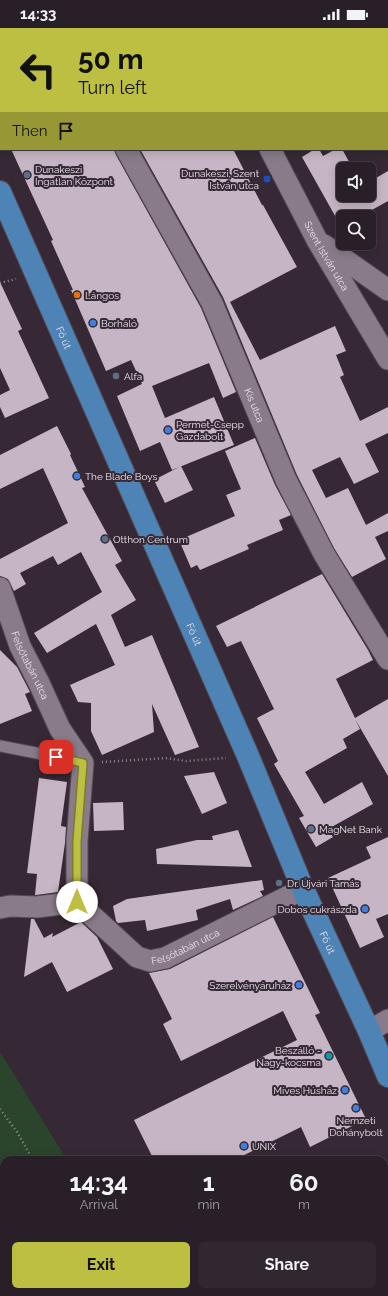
<!DOCTYPE html>
<html lang="en">
<head>
<meta charset="utf-8">
<style>
  :root { --surface:#281f28; --page:#302730; --text:#f1f3f6; --muted:#a5a2a8; --line:#443d45; --accent:#bdbf43 }
  body { margin:0; font-family:Raleway,sans-serif; background:var(--page); color:var(--text); height:100vh; display:flex; flex-direction:column; font-size:15px; white-space:nowrap }
  * { box-sizing:border-box; margin:0 }
  p { font-size:13px; color:var(--muted) }
  .icon { flex:none; width:22px; height:22px; fill:none; stroke:currentColor; stroke-width:2; stroke-linecap:round; stroke-linejoin:round }
  .map { position:relative; flex:1; overflow:hidden }
  .details { position:absolute; left:0px; top:1128px; width:388px; height:140px; display:flex; flex-direction:column; background:var(--surface); border-radius:12px 12px 0 0; box-shadow:0 2px 10px #0003,0 0 0 1px var(--line) }
  .details>* { flex:none }
  .guide { position:absolute; left:0px; top:0px; width:388px; height:122px; box-shadow:0 2px 10px #0003,0 0 0 1px var(--line); background:#bdbf43; color:#111; overflow:hidden }
  .buttons { position:absolute; left:336px; top:134px; display:grid; gap:8px }
  .buttons a { display:grid; place-items:center; width:40px; height:40px; border-radius:6px; background:var(--surface); box-shadow:0 2px 10px #0003,0 0 0 1px var(--line); font-size:20px }
  .pin { position:absolute; display:grid; place-items:center; width:34px; height:34px; color:#fff; margin:-17px; border-radius:8px; box-shadow:0 2px 6px #0006 }
  .me { position:absolute; width:44px; margin:-22px; rotate:0deg; stroke-linejoin:round; filter:drop-shadow(0 0 3px #0008) }
  .turn { display:flex; align-items:center; gap:14px; height:84px; padding:0 12px; font-size:18px }
  .turn .icon { width:52px; height:52px; stroke-width:2.5 }
  .turn b { display:block; font-size:28px; line-height:34px }
  .then { display:flex; align-items:center; height:38px; padding:0 12px; background:#0003; gap:8px; font-size:15px }
  .eta { display:flex; justify-content:space-evenly; align-items:center; height:68px; text-align:center }
  .eta b { font-size:24px; font-weight:700; line-height:28px }
  .cta { display:flex; gap:8px; margin-top:auto; padding:8px 12px }
  .cta a { flex:1; height:46px; border-radius:6px; background:var(--accent); color:#111; font-size:16px; font-weight:700; line-height:46px; text-align:center }
  .cta a+a { background:var(--page); color:var(--text) }
  .status { display:flex; justify-content:space-between; align-items:center; height:28px; padding:0 20px; background:var(--surface); direction:ltr }
  .status svg { height:11px; fill:currentColor }
  .map>svg:first-child { display:block }
  .green { fill:#2b442c }
  .building { fill:#c6b6c5 }
  .lines { fill:none; stroke-linecap:round; stroke-linejoin:round }
  .service-casing { stroke:#534853; stroke-width:13 }
  .minor-casing { stroke:#534853; stroke-width:23 }
  .primary-casing { stroke:#534853; stroke-width:24 }
  .path { stroke:#938993; stroke-width:2.5; stroke-dasharray:1 3; stroke-linecap:butt }
  .service { stroke:#897b89; stroke-width:11 }
  .minor { stroke:#897b89; stroke-width:21 }
  .primary { stroke:#4d83b5; stroke-width:22 }
  .route-casing { stroke:#7b7c2c; stroke-width:10 }
  .route { stroke:#bdbf43; stroke-width:7 }
  .service-dot { fill:#5c6f8a; stroke:#362935; stroke-width:1.5 }
  .transit-dot { fill:#1a4fb4; stroke:#362935; stroke-width:1.5 }
  .food-dot { fill:#e8710a; stroke:#362935; stroke-width:1.5 }
  .shop-dot { fill:#3f7fe0; stroke:#362935; stroke-width:1.5 }
  .culture-dot { fill:#0f9aa8; stroke:#362935; stroke-width:1.5 }
  .labels { text-anchor:middle; stroke-width:4; stroke-linejoin:round; paint-order:stroke }
  .poi-label { font-size:10px; fill:#ebe3eb; stroke:#362935; text-anchor:start }
  .street-label { font-size:10px; fill:#ebe3eb; stroke:#362935 }
</style>
</head>
<body>
<div class="status"><b>14:33</b><svg viewBox="0 0 49 12"><path d="M0 12V9h3v3zM5 12V6h3v6zM10 12V3h3v9zM15 12V0h3v12zM26 1h20v11H26zM47 4h2v5h-2z"/></svg></div>
<div class="map">
<svg width="388" height="1268" viewBox="0 0 388 1268">
  <rect width="100%" height="100%" fill="#362935"/>
  <!-- green -->
  <path class="green" d="M0,1024l67,108h-63v132h144l3,4h-151z"/>
  <!-- building -->
  <g class="building">
    <path d="M11,121h103l2,6 85,153 35,84 -13,6 -14,-35 -57,23 13,32 49,-21 20,48 -62,25 -12,-28 -20,9 -23,-55 25,-12 -11,-24 -25,11 -35,-81h2l-22,-49 2,-1z"/>
    <path d="M140,121h93l29,56h1l34,62 -67,35 30,58 75,-34 11,25 -10,4 8,20 -4,2 20,44 28,-14v26l-23,11 14,28 -25,12 -14,-27 -28,13 14,28 22,-10 18,37 22,-12v18l-13,6 11,22 -34,18 -18,-29 -37,-73 -74,-178z"/>
    <path d="M315,121h4l4,7 13,-7h6l11,20h-10v26h26v-13l19,-11v30l-27,15v1h-18v13l-41,-73z"/>
    <path d="M0,254l22,47 -4,2 31,67 -44,20 -5,-11v-12l10,-5 -10,-22z"/>
    <path d="M57,398l14,28 -1,1 15,32 -3,1 40,73 -7,4 21,35 -25,15 14,32 27,-12 47,112 -24,8 -23,-51 2,28 -52,23 -11,-24v-28l-13,-1 -8,-17 45,-20 -19,-41 -49,29 -13,-20 68,-41 -21,-40 -23,13 -5,-9 -33,17 6,11 -12,7 -6,-12 -8,-3v-17l68,-36 -25,-55 -43,21v-34z"/>
    <path d="M255,410l20,47 16,30 -12,5 4,10 -36,15 2,4 -49,21 -3,-5 -6,3 -12,-28 56,-24 -9,-21 15,-6 -16,-38z"/>
    <path d="M181,438l12,24 -28,13 -11,-23z"/>
    <path d="M322,546l46,76 5,10 -37,19 19,39 33,-19v77l-33,-57 5,10 -17,10 4,9 -42,24 19,32 38,-22 11,22 -45,25 5,8 -17,10 -17,-29 5,-2 -30,-52 4,-3 -21,-43 17,-9 -33,-68 -14,6 -11,-21z"/>
    <path d="M0,622l17,17 13,25 -5,2 7,17 -32,13z"/>
    <path d="M214,744l13,31 -25,11 -18,-38z"/>
    <path d="M39,750l28,4 -6,44 5,1 -1,16 -7,49 -22,3h-1l2,-21 -10,-1z"/>
    <path d="M123,774l1,28 -30,1 -1,-28z"/>
    <path d="M238,802l14,37 -95,-3 -1,-15 41,-9h16l-1,-4z"/>
    <path d="M388,809v77l-12,5 8,18 -24,11 -32,-70 43,-20 -5,-11z"/>
    <path d="M262,852l2,10 -4,1 3,5 -30,14 -3,-11 -34,11 2,10 -51,11 -2,-11 -27,3 -2,-2 -3,-15 14,-7z"/>
    <path d="M273,889l47,96 -5,2 51,104 -56,28 -9,-20 -67,33h-80l-20,-40 163,-80 -14,-29 -102,50 -18,-37 9,-5 -23,-46 21,-4z"/>
    <path d="M31,891h3l10,19 9,-5 -1,4 29,-15 16,15 16,32 -46,23 -15,-30 -28,15z"/>
  </g>
  <g class="lines">
    <!-- service casing -->
    <g class="service-casing">
      <path id="service" d="M0,718l82,16"/>
    </g>
    <!-- minor casing -->
    <g class="minor-casing">
      <g id="minor">
        <path d="M52,0v1"/>
        <path d="M208,0v1"/>
        <path id="s1" d="M126,121l86,154 74,177 38,74 64,105"/>
        <path id="s2" d="M270,121l47,91 71,119"/>
        <path d="M324,217l64,45"/>
        <path id="s3" d="M0,560l20,58 19,37 21,46 23,34 -6,78v61l60,55 13,4 15,-3 138,-69"/>
        <path d="M0,880l10,-2 27,1 40,-5"/>
        <path d="M369,1003l19,-11"/>
      </g>
    </g>
    <!-- primary casing -->
    <g class="primary-casing">
      <g id="primary">
        <path id="s4" d="M0,164l248,564 55,133 66,142 19,45"/>
      </g>
    </g>
    <!-- path -->
    <g class="path">
      <path d="M0,255l16,-4"/>
      <path d="M102,734l63,-4 21,3 40,-3"/>
      <path d="M0,1081l17,23 16,28"/>
      <path d="M122,1264l3,4"/>
    </g>
    <!-- service -->
    <use href="#service" class="service"/>
    <!-- minor -->
    <use href="#minor" class="minor"/>
    <!-- primary -->
    <use href="#primary" class="primary"/>
  </g>
  <g class="lines">
    <!-- route casing -->
    <g class="route-casing">
      <path id="route" d="M56,729l27,6 -6,78v61"/>
    </g>
    <!-- route -->
    <use href="#route" class="route"/>
  </g>
  <!-- markers -->
  <g class="service-dot">
    <circle cx="27" cy="147" r="4"/>
    <circle cx="116" cy="348" r="4"/>
    <circle cx="105" cy="511" r="4"/>
    <circle cx="311" cy="801" r="4"/>
    <circle cx="279" cy="855" r="4"/>
  </g>
  <rect class="transit-dot" x="263" y="147" width="8" height="8" rx="2"/>
  <circle class="food-dot" cx="77" cy="267" r="4"/>
  <g class="shop-dot">
    <circle cx="93" cy="295" r="4"/>
    <circle cx="168" cy="402" r="4"/>
    <circle cx="77" cy="448" r="4"/>
    <circle cx="365" cy="881" r="4"/>
    <circle cx="299" cy="957" r="4"/>
    <circle cx="345" cy="1062" r="4"/>
    <circle cx="356" cy="1080" r="4"/>
    <circle cx="244" cy="1118" r="4"/>
  </g>
  <circle class="culture-dot" cx="329" cy="1028" r="4"/>
  <g class="labels">
    <!-- poi labels -->
    <g class="poi-label">
      <text x="35" y="145">Dunakeszi<tspan x="35" dy="12">Ingatlan Központ</tspan></text>
      <text x="259" y="149" text-anchor="end">Dunakeszi, Szent<tspan x="259" dy="12">István utca</tspan></text>
      <text x="85" y="271">Lángos</text>
      <text x="101" y="299">Borháló</text>
      <text x="124" y="352">Alfa</text>
      <text x="176" y="400">Permet-Csepp<tspan x="176" dy="12">Gazdabolt</tspan></text>
      <text x="85" y="452">The Blade Boys</text>
      <text x="113" y="515">Otthon Centrum</text>
      <text x="319" y="805">MagNet Bank</text>
      <text x="287" y="859">Dr. Újvári Tamás</text>
      <text x="357" y="885" text-anchor="end">Dobos cukrászda</text>
      <text x="291" y="961" text-anchor="end">Szerelvényáruház</text>
      <text x="321" y="1026" text-anchor="end">Beszálló -<tspan x="321" dy="12">Nagy-kocsma</tspan></text>
      <text x="337" y="1066" text-anchor="end">Míves Húsház</text>
      <text x="356" y="1096" text-anchor="middle">Nemzeti<tspan x="356" dy="12">Dohánybolt</tspan></text>
      <text x="252" y="1122">UNIX</text>
    </g>
    <!-- street labels -->
    <g class="street-label">
      <text dy="4" stroke="none"><textPath href="#s2" startOffset="121">Szent István utca</textPath></text>
      <text dy="4" stroke="none"><textPath href="#s4" startOffset="159">Fő út</textPath></text>
      <text dy="4" stroke="none"><textPath href="#s1" startOffset="287">Kis utca</textPath></text>
      <text dy="4" stroke="none"><textPath href="#s4" startOffset="483">Fő út</textPath></text>
      <text dy="4" stroke="none"><textPath href="#s3" startOffset="83">Felsőtabán utca</textPath></text>
      <text dy="4" stroke="none"><textPath href="#s4" startOffset="819">Fő út</textPath></text>
      <text dy="4" stroke="none"><textPath href="#s3" startOffset="467">Felsőtabán utca</textPath></text>
    </g>
  </g>
</svg>
<div class="buttons">
<a><svg class="icon" aria-label="sound" viewBox="0 0 24 24"><path d="M4 9h4l5-4v14l-5-4H4zM17 9q2 3 0 6"/></svg></a>
<a><svg class="icon" aria-label="search" viewBox="0 0 24 24"><circle cx="10" cy="10" r="6"/><path d="M15 15l6 6"/></svg></a>
</div>
<div class="pin" style="left:56px;top:729px;background:#d93025"><svg class="icon" aria-label="arrive" viewBox="0 0 24 24"><path d="M6 21V4h12l-3 4 3 4H6"/></svg></div>
<svg class="me" style="left:77px;top:874px" viewBox="-20 -20 40 40"><circle r="19" fill="#fff"/><path d="M0-13L10 11 0 6-10 11z" fill="#bdbf43"/></svg>
<div class="guide">
<div class="turn"><svg class="icon" aria-label="left" viewBox="0 0 24 24"><path d="M17 20v-9H6M10 6l-5 5 5 5"/></svg><div><b>50 m</b>Turn left</div></div>
<div class="then">Then<svg class="icon" aria-label="arrive" viewBox="0 0 24 24"><path d="M6 21V4h12l-3 4 3 4H6"/></svg></div>
</div>
<section class="details">
<div class="eta">
<div><b>14:34</b><p>Arrival</p></div>
<div><b>1</b><p>min</p></div>
<div><b>60</b><p>m</p></div>
</div>
<div class="cta"><a>Exit</a><a>Share</a></div>
</section>
</div>
</body>
</html>
